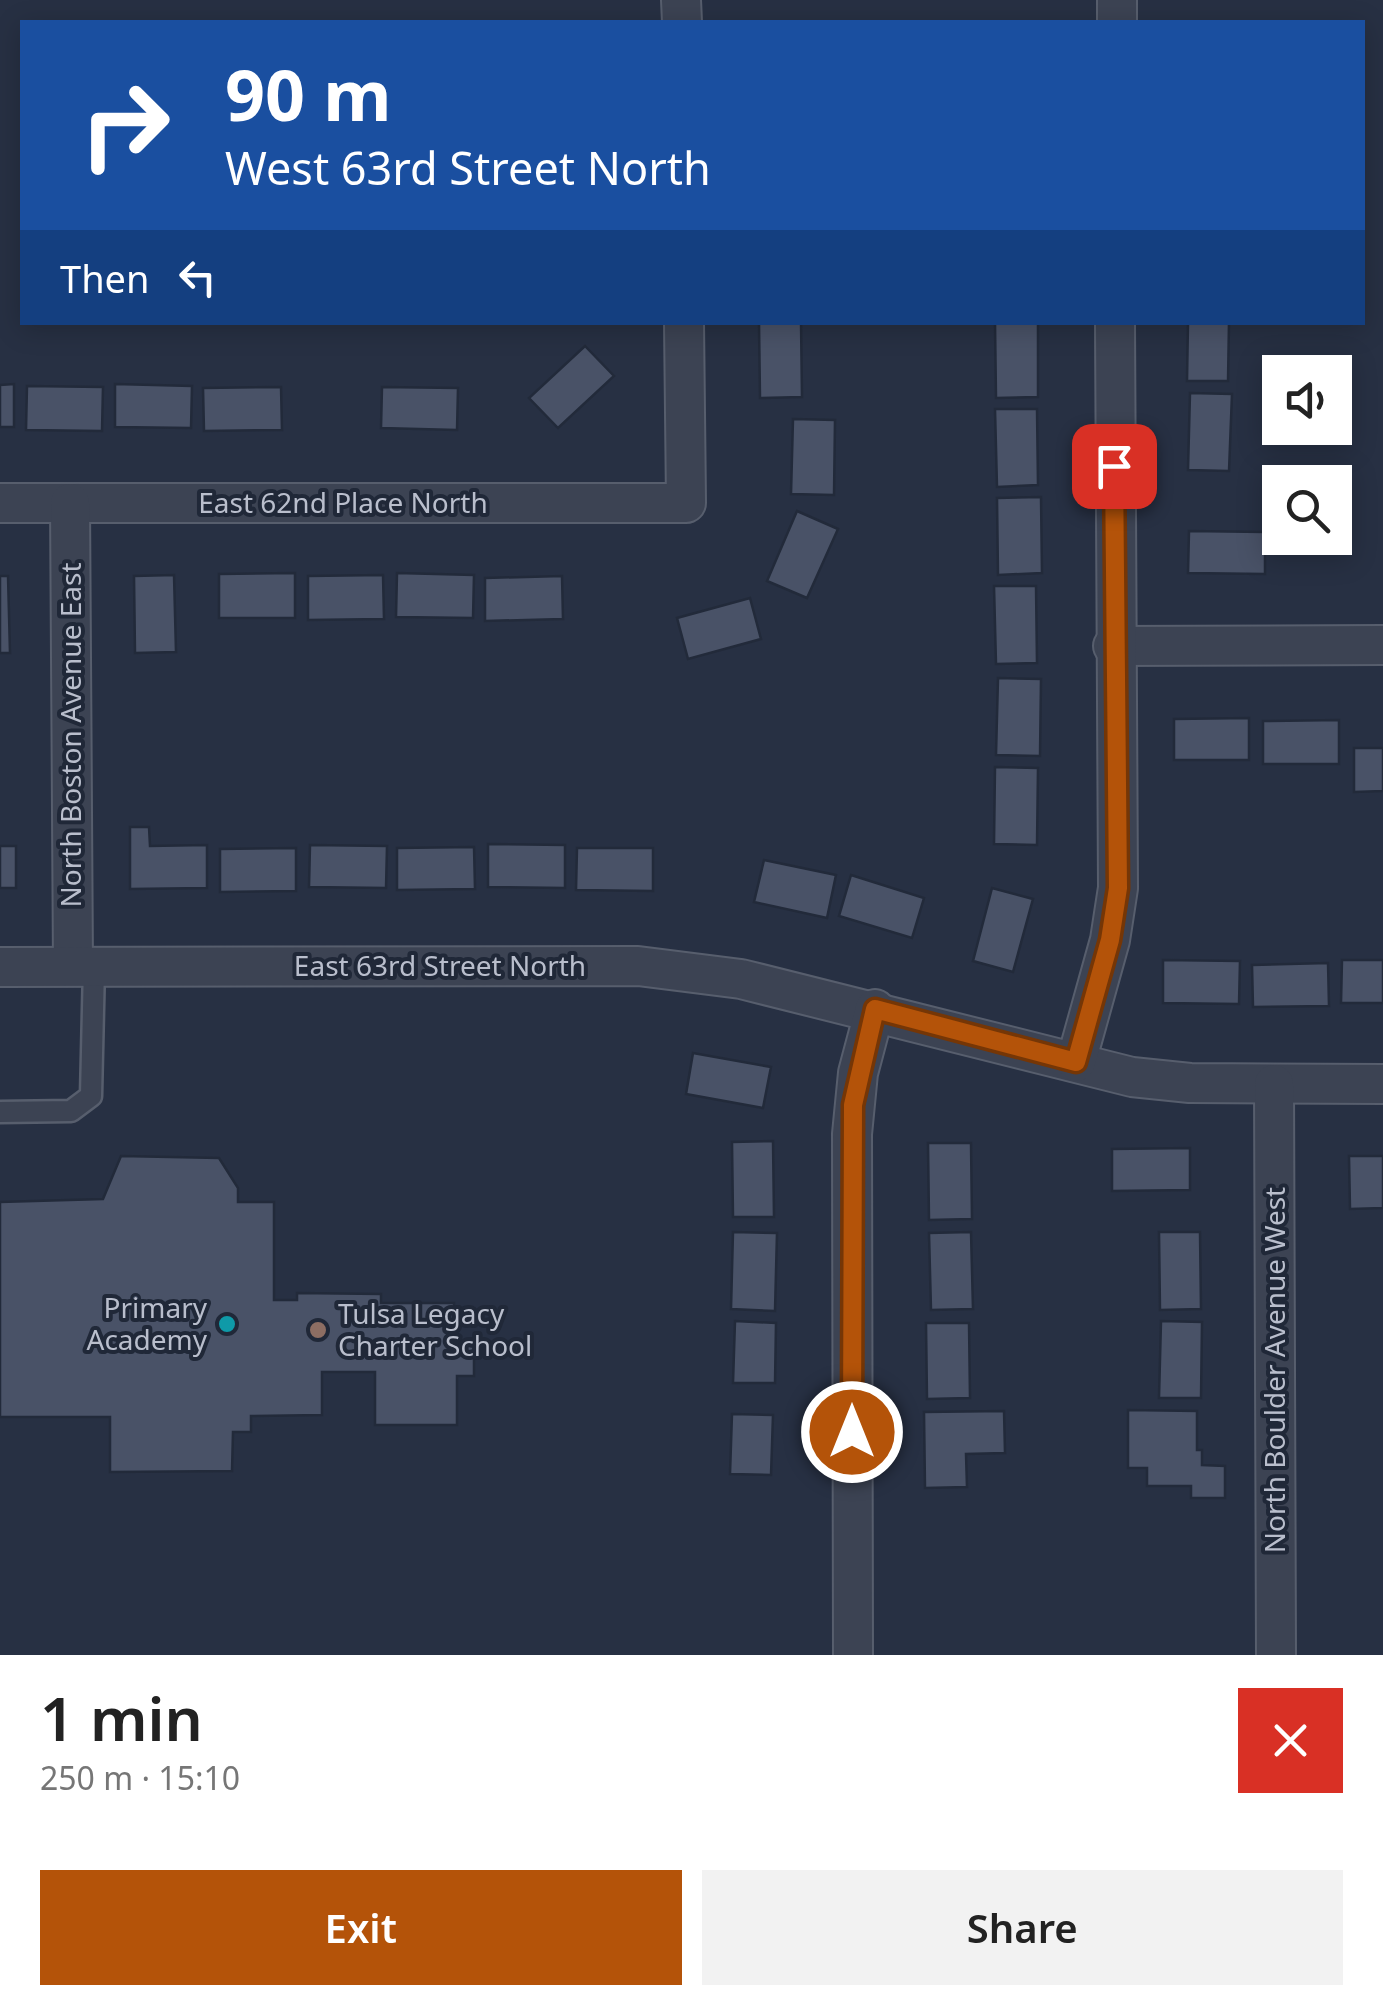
<!DOCTYPE html>
<html lang="en">
<head>
<meta charset="utf-8">
<style>
  :root { --surface:#fff; --page:#f2f2f2; --text:#222; --muted:#767676; --accent:#b45309 }
  body { margin:0; font-family:"Noto Sans",sans-serif; background:var(--page); color:var(--text); height:100vh; display:flex; flex-direction:column; font-size:38px; white-space:nowrap }
  * { box-sizing:border-box; margin:0 }
  p { font-size:32px; color:var(--muted) }
  .icon { flex:none; width:55px; height:55px; fill:none; stroke:currentColor; stroke-width:2; stroke-linecap:round; stroke-linejoin:round }
  .map { position:relative; height:1655px; overflow:hidden }
  .drawer { display:flex; flex-direction:column; background:var(--surface); flex:1 }
  .drawer>* { flex:none }
  .banner { position:absolute; left:20px; top:20px; width:1345px; height:305px; border-radius:0px; box-shadow:0 5px 25px #0003; background:#1a4fa0; color:#fff; overflow:hidden }
  .controls { position:absolute; left:1262px; top:355px; display:grid; gap:20px }
  .controls a { display:grid; place-items:center; width:90px; height:90px; border-radius:0px; background:var(--surface); box-shadow:0 5px 25px #0003; font-size:50px }
  .pin { position:absolute; display:grid; place-items:center; width:85px; height:85px; color:#fff; margin:-42px; border-radius:20px; box-shadow:0 5px 15px #0006 }
  .me { position:absolute; width:110px; margin:-55px; rotate:0deg; stroke-linejoin:round; filter:drop-shadow(0 0 8px #0008) }
  .turn { display:flex; align-items:center; gap:35px; height:210px; padding:0 40px; font-size:45px }
  .turn .icon { width:130px; height:130px; stroke-width:2.5 }
  .turn b { display:block; font-size:70px; line-height:85px }
  .then { display:flex; align-items:center; height:95px; padding:0 40px; background:#0003; gap:20px; font-size:38px }
  .round { display:grid; place-items:center; flex:none; width:105px; height:105px; border-radius:0px; background:var(--page) }
  .headline { display:flex; align-items:center; justify-content:space-between; height:170px; padding:0 40px }
  h1 { font-size:60px; font-weight:600; line-height:75px }
  .cta { display:flex; gap:20px; margin-top:auto; padding:20px 40px }
  .cta a { flex:1; height:115px; border-radius:0px; background:var(--accent); color:#fff; font-size:40px; font-weight:600; line-height:115px; text-align:center }
  .cta a+a { background:var(--page); color:var(--text) }
  .map>svg:first-child { display:block }
  .building { fill:#495267; stroke:#222a3a; stroke-width:2.5 }
  .lines { fill:none; stroke-linecap:round; stroke-linejoin:round }
  .service-casing { stroke:#575e6d; stroke-width:25 }
  .minor-casing { stroke:#575e6d; stroke-width:42 }
  .service { stroke:#3c4353; stroke-width:20 }
  .minor { stroke:#3c4353; stroke-width:38 }
  .route-casing { stroke:#753606; stroke-width:25 }
  .route { stroke:#b45309; stroke-width:18 }
  .culture-dot { fill:#0f9aa8; stroke:#202838; stroke-width:4 }
  .education-dot { fill:#8d6e63; stroke:#202838; stroke-width:4 }
  .labels { text-anchor:middle; stroke-width:8; stroke-linejoin:round; paint-order:stroke }
  .street-label { font-size:28px; fill:#b9becc; stroke:#202838 }
  .poi-label { font-size:28px; fill:#b9becc; stroke:#202838; text-anchor:end }
</style>
</head>
<body>
<div class="map">
<svg width="1383" height="1655" viewBox="0 0 1383 1655">
  <rect width="100%" height="100%" fill="#273043"/>
  <!-- building -->
  <g class="building">
    <path d="M759,322h42l1,75 -42,1z"/>
    <path d="M995,322h43v75l-42,1z"/>
    <path d="M1188,322h41l-1,59h-41z"/>
    <path d="M585,346l29,30 -56,52 -29,-30z"/>
    <path d="M14,384v43h-14v-42z"/>
    <path d="M115,384l77,2 -1,42 -76,-1z"/>
    <path d="M27,386l76,1 -1,44 -76,-1z"/>
    <path d="M281,387l1,43 -78,1 -1,-43z"/>
    <path d="M382,387l76,1 -1,42 -76,-2z"/>
    <path d="M1190,393l42,1 -3,77 -41,-1z"/>
    <path d="M995,409h42l1,76 -41,2z"/>
    <path d="M793,419l42,1 -1,75 -43,-1z"/>
    <path d="M1041,497l1,76 -44,2 -1,-77z"/>
    <path d="M797,511l41,18 -31,69 -40,-17z"/>
    <path d="M1189,531l76,1v42l-77,-1z"/>
    <path d="M295,573v45h-76v-44z"/>
    <path d="M397,573l77,2 -1,43 -77,-1z"/>
    <path d="M174,575l2,77 -41,1 -1,-77z"/>
    <path d="M383,575l1,44 -76,1v-44z"/>
    <path d="M0,576h8l2,77h-10z"/>
    <path d="M562,576l1,43 -78,2v-43z"/>
    <path d="M994,586h42l1,77 -41,1z"/>
    <path d="M750,598l11,41 -73,20 -11,-41z"/>
    <path d="M998,678l43,1 -1,77 -44,-1z"/>
    <path d="M1249,718v42h-75v-41z"/>
    <path d="M1339,720v44h-76v-43z"/>
    <path d="M1354,748h29v43l-29,1z"/>
    <path d="M995,767l43,1 -1,77 -43,-1z"/>
    <path d="M130,827h19l1,19 57,-1v43l-77,1z"/>
    <path d="M488,844l77,1v43l-77,-1z"/>
    <path d="M310,845l77,1 -1,42 -77,-1z"/>
    <rect x="0" y="846" width="16" height="42"/>
    <path d="M474,847l1,42 -78,1v-42z"/>
    <path d="M296,848v43l-76,1v-43z"/>
    <path d="M577,848h76v43l-77,-1z"/>
    <path d="M764,860l72,15 -9,43 -73,-16z"/>
    <path d="M851,875l73,23 -12,40 -73,-22z"/>
    <path d="M992,888l41,11 -20,73 -40,-11z"/>
    <path d="M1163,960l77,1 -1,43 -76,-1z"/>
    <path d="M1342,960h41v43h-42z"/>
    <path d="M1328,963l1,43 -76,1 -1,-42z"/>
    <path d="M693,1053l78,14 -8,41 -77,-14z"/>
    <path d="M773,1141l1,76h-41l-1,-75z"/>
    <path d="M928,1143h43l1,76 -43,1z"/>
    <path d="M1190,1148v42l-78,1v-42z"/>
    <path d="M121,1156l98,2 19,30v14h36v98h23v-7l84,1v9h73v43h20v30h-17v49h-82v-53h-53v43l-71,1v16h-18l-1,39 -122,1v-55h-110v-215l103,-3z"/>
    <path d="M1349,1156h34v52l-33,1z"/>
    <path d="M733,1232l44,1 -2,78 -44,-2z"/>
    <path d="M971,1232l2,77 -42,1 -2,-77z"/>
    <path d="M1159,1232h41l1,77 -41,1z"/>
    <path d="M735,1321l41,2 -1,60h-42z"/>
    <path d="M1161,1321l41,1 -1,76h-42z"/>
    <path d="M926,1323h43l1,75 -43,1z"/>
    <path d="M1128,1410l69,1v39h5v15l23,1v32h-34v-12h-44v-18h-19z"/>
    <path d="M1004,1411l1,42 -39,1 1,33 -42,1 -1,-76z"/>
    <path d="M732,1414l41,1 -2,60 -41,-1z"/>
  </g>
  <g class="lines">
    <!-- service casing -->
    <g class="service-casing">
      <path id="service" d="M0,1112l71,-1 20,-15 3,-130"/>
    </g>
    <!-- minor casing -->
    <g class="minor-casing">
      <g id="minor">
        <path d="M681,0l1,22"/>
        <path d="M1117,22v-22"/>
        <path d="M0,503h686l-2,-181"/>
        <path d="M70,503l3,463"/>
        <path d="M1113,646l270,-1"/>
        <path d="M0,967l638,-1 103,13 391,98 58,6 193,1"/>
        <path d="M1076,1062l34,-122 8,-52 -3,-566"/>
        <path d="M1274,1084l2,571"/>
        <path d="M853,1655l-1,-521 6,-61 17,-64"/>
      </g>
    </g>
    <!-- service -->
    <use href="#service" class="service"/>
    <!-- minor -->
    <use href="#minor" class="minor"/>
  </g>
  <g class="lines">
    <!-- route casing -->
    <g class="route-casing">
      <path id="route" d="M852,1432l1,-327 22,-96 201,53 34,-122 8,-52 -4,-422"/>
    </g>
    <!-- route -->
    <use href="#route" class="route"/>
  </g>
  <!-- markers -->
  <circle class="culture-dot" cx="227" cy="1324" r="10"/>
  <circle class="education-dot" cx="318" cy="1330" r="10"/>
  <g class="labels">
    <!-- street labels -->
    <g class="street-label">
      <text x="343" y="513">East 62nd Place North</text>
      <text transform="translate(71 735) rotate(-90)" y="10">North Boston Avenue East</text>
      <text x="440" y="976">East 63rd Street North</text>
      <text transform="translate(1275 1370) rotate(-90)" y="10">North Boulder Avenue West</text>
    </g>
    <!-- poi labels -->
    <g class="poi-label">
      <text x="207" y="1318">Primary<tspan x="207" dy="32">Academy</tspan></text>
      <text x="338" y="1324" text-anchor="start">Tulsa Legacy<tspan x="338" dy="32">Charter School</tspan></text>
    </g>
  </g>
</svg>
<div class="controls">
<a><svg class="icon" aria-label="sound" viewBox="0 0 24 24"><path d="M4 9h4l5-4v14l-5-4H4zM17 9q2 3 0 6"/></svg></a>
<a><svg class="icon" aria-label="search" viewBox="0 0 24 24"><circle cx="10" cy="10" r="6"/><path d="M15 15l6 6"/></svg></a>
</div>
<div class="pin" style="left:1114px;top:466px;background:#d93025"><svg class="icon" aria-label="arrive" viewBox="0 0 24 24"><path d="M6 21V4h12l-3 4 3 4H6"/></svg></div>
<svg class="me" style="left:852px;top:1432px" viewBox="-20 -20 40 40"><circle r="17" fill="#b45309" stroke="#fff" stroke-width="3"/><path d="M0-11L8 9 0 5-8 9z" fill="#fff"/></svg>
<div class="banner">
<div class="turn"><svg class="icon" aria-label="right" viewBox="0 0 24 24"><path d="M7 20v-9h11M14 6l5 5-5 5"/></svg><div><b>90 m</b>West 63rd Street North</div></div>
<div class="then">Then<svg class="icon" aria-label="left" viewBox="0 0 24 24"><path d="M17 20v-9H6M10 6l-5 5 5 5"/></svg></div>
</div>
</div>
<section class="drawer">
<div class="headline"><div><h1>1 min</h1><p>250 m · 15:10</p></div><a class="round" style="background:#d93025;color:#fff"><svg class="icon" aria-label="close" viewBox="0 0 24 24"><path d="M6 6l12 12M18 6L6 18"/></svg></a></div>
<div class="cta"><a>Exit</a><a>Share</a></div>
</section>
</body>
</html>
